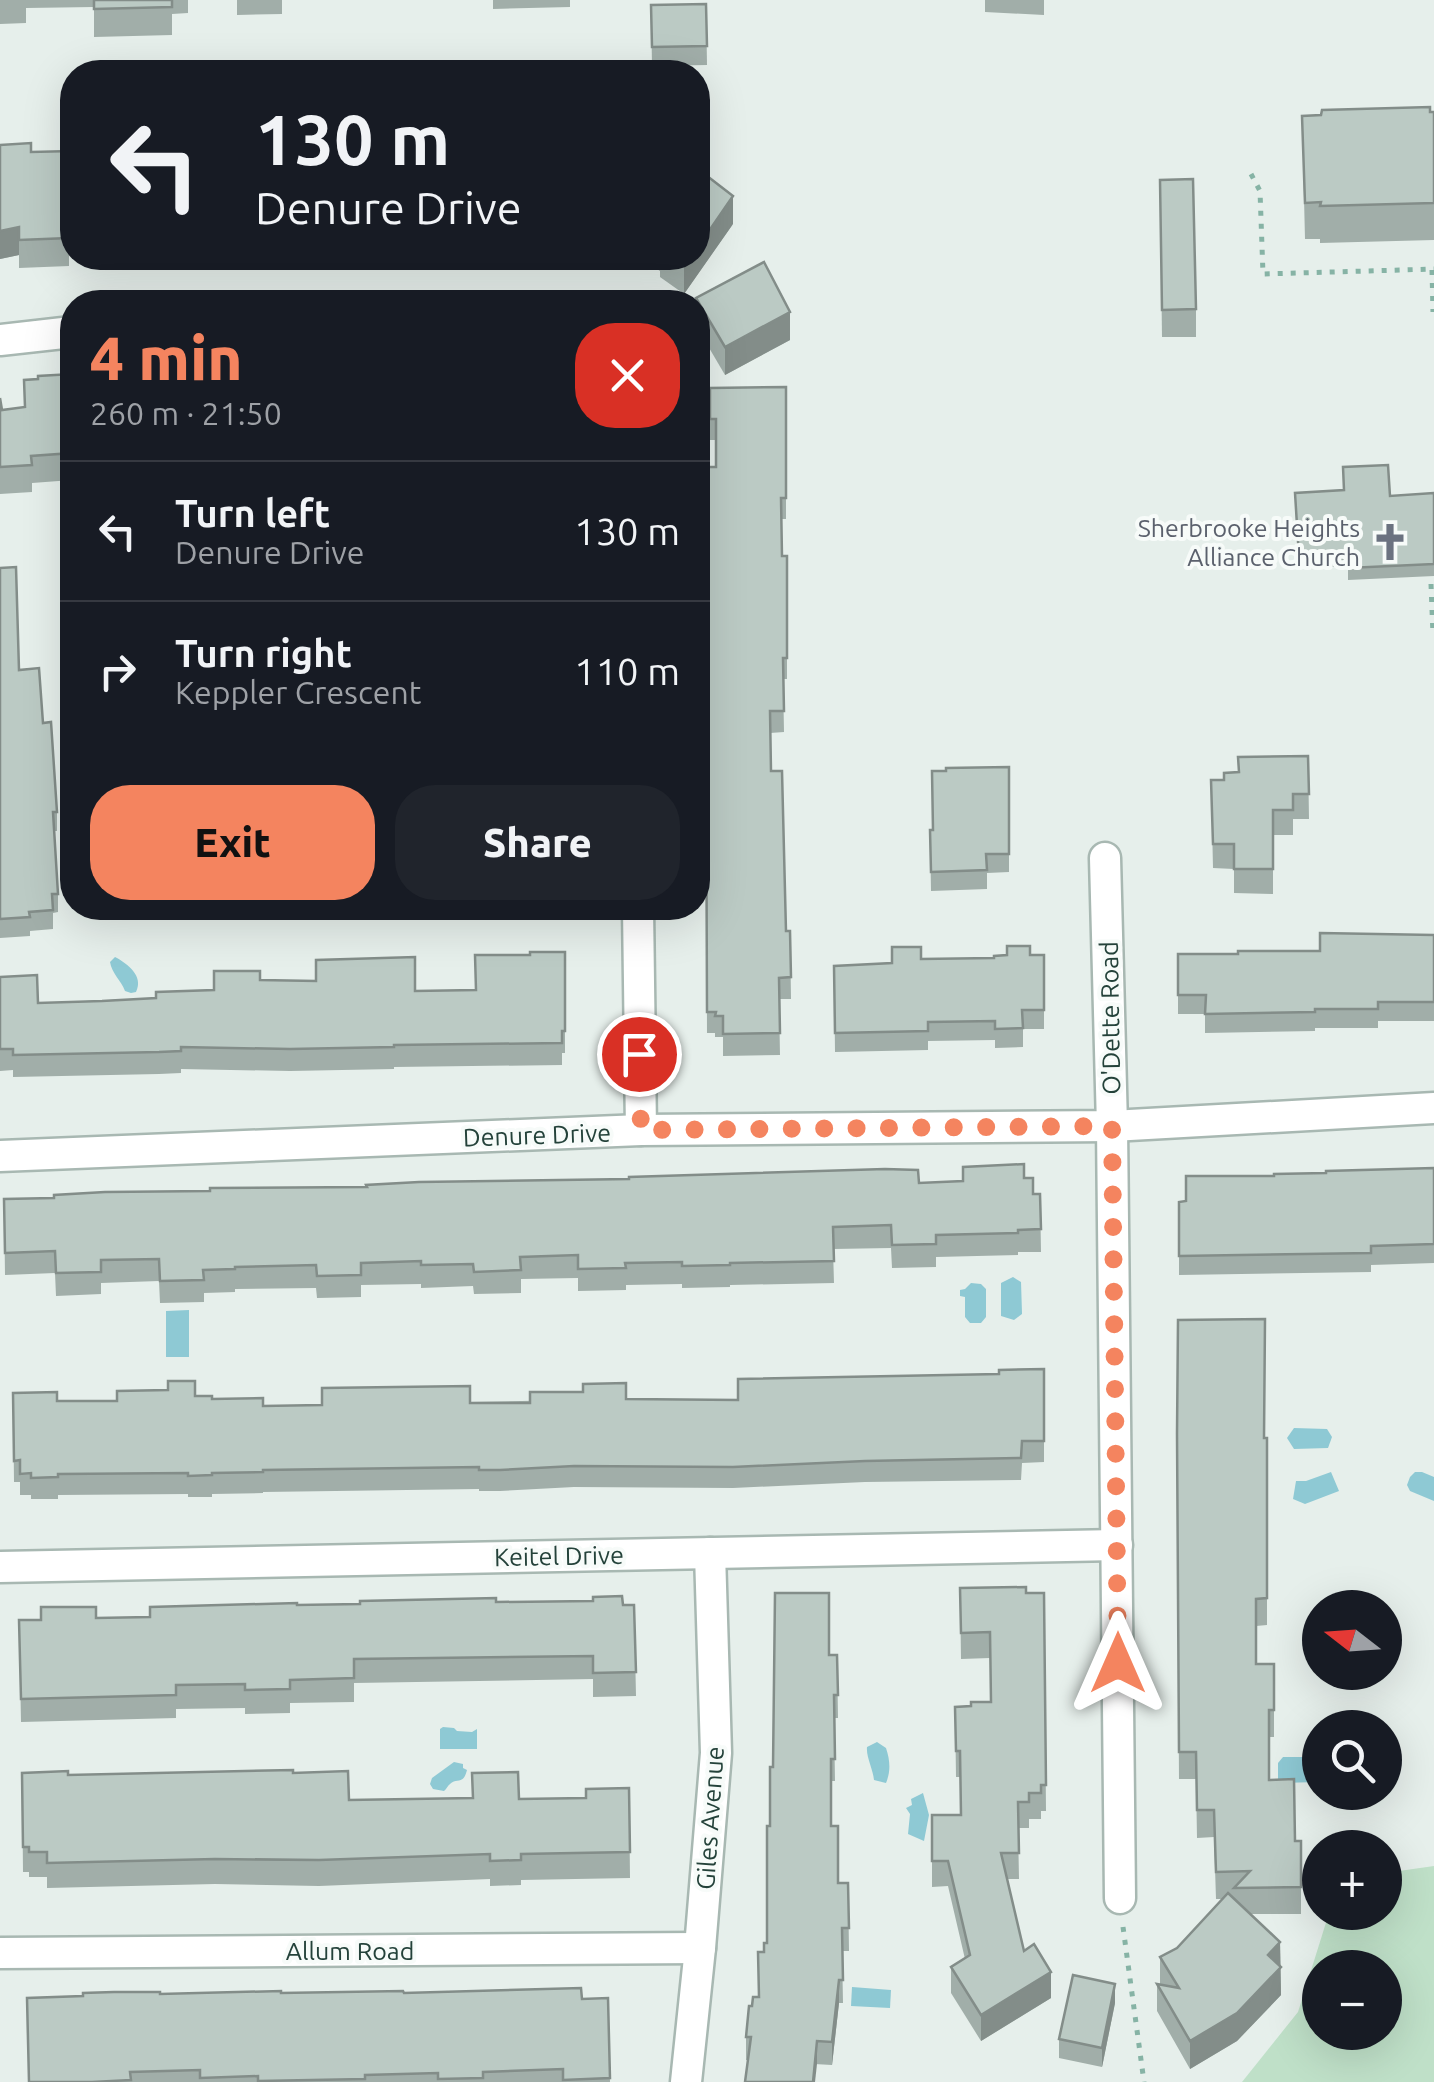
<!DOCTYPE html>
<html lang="en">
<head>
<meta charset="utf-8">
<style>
  :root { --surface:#171b24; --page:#20242c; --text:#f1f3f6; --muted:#9ea1a6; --line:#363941; --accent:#f4845f }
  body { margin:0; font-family:Ubuntu,sans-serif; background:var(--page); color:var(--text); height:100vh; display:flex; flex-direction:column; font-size:38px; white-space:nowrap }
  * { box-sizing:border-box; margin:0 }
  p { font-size:32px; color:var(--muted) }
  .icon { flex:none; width:55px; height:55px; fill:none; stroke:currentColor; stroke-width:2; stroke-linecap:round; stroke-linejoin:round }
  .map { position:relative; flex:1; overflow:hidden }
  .drawer { position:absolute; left:60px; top:290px; width:650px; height:630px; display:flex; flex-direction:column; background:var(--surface); border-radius:40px; box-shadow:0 10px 40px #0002 }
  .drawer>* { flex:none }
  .guide { position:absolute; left:60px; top:60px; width:650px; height:210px; border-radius:40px; box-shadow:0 10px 40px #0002; background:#171b24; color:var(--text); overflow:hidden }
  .needle { width:65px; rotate:287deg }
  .tools { position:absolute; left:1302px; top:1590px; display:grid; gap:20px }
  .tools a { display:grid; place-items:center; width:100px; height:100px; border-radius:50%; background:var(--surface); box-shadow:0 10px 40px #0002; font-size:50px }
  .pin { position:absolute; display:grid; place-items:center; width:85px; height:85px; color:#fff; margin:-42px; border:5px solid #fff; border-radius:50%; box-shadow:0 2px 10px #0007 }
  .me { position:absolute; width:110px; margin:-55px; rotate:0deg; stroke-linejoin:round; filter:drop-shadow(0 0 8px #0008) }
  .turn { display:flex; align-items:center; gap:35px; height:210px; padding:0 30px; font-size:45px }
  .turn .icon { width:130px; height:130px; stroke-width:2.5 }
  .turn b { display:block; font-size:70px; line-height:85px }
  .round { display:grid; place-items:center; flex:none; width:105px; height:105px; border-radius:40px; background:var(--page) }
  .head { display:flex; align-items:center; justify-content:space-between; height:170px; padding:0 30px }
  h1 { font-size:60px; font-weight:800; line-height:75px; color:var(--accent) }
  .cta { display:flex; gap:20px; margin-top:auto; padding:20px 30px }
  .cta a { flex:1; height:115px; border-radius:40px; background:var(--accent); color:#111; font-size:40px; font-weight:800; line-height:115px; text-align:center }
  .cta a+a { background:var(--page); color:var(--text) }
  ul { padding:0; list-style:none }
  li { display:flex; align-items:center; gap:30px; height:140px; padding:0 30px; border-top:2px solid var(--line) }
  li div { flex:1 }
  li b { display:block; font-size:38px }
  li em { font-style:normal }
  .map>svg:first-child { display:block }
  .green { fill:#bfe0c8; fill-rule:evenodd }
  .water { fill:#8ec9d4 }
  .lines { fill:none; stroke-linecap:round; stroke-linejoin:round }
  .minor-casing { stroke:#a8b8b2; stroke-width:35 }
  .path { stroke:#86b3a5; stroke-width:5; stroke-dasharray:5 8; stroke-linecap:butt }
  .minor { stroke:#fff; stroke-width:30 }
  .wall { fill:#a1aea9 }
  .shaded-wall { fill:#838d89 }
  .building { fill:#bbcac4; stroke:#838d89; stroke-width:2.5 }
  .route { stroke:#f4845f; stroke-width:18; stroke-dasharray:0 32.4 }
  .labels { text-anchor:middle; stroke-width:8; stroke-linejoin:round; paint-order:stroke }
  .worship-label { font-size:25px; fill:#5b616d; stroke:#f7fbf9; text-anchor:end }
  .street-label { font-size:25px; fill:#24423a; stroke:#f7fbf9 }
</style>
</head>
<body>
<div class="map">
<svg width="1434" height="2082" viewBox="0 0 1434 2082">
  <rect width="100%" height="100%" fill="#e6efeb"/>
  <!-- green -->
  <path class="green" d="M1434,1866v216h-192l56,-70 31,-99 56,-1v-39zM1320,1968h65v64h-65z"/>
  <!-- water -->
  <g class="water">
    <path d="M115,957c13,7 29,19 21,35l-5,1 -6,-2c-4,-11 -13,-17 -15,-29z"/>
    <path d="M1013,1277l8,5 1,32 -8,6 -13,-4v-33z"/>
    <path d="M971,1283l10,1 5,5v28l-5,6h-11l-5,-6v-20l-5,-1v-6l5,-1z"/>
    <path d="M189,1310v47h-23v-46z"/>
    <path d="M1294,1428l33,1 5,8 -4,11 -34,1 -7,-11z"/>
    <path d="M1331,1472l8,19 -34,13 -12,-5 3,-18h10z"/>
    <path d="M1415,1472h7l12,5v24l-24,-10 -3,-6 3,-8z"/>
    <path d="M443,1727l11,1 3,3 15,1 5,-3v20h-37v-20z"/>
    <path d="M877,1742l9,6c4,12 5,23 0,35l-12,-3c-1,-11 -8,-23 -7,-33z"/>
    <path d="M1283,1757h36l1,25 -42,1v-20z"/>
    <path d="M454,1762l9,2v4l4,2c-4,16 -10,7 -17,14 -3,2 -3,5 -6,7l-11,-2 -3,-5 2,-6z"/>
    <path d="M923,1793l6,22 -5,26 -16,-7 2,-20 -4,-6 6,-3 -1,-6z"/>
    <path d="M852,1987l39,3 -1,18 -39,-2z"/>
  </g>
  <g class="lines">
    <!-- minor casing -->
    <g class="minor-casing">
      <g id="minor">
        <path d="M0,340l72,-8"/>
        <path d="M1105,858l7,268 8,772"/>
        <path d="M638,908l3,222"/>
        <path d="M0,1156l641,-26 471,-4 322,-18"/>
        <path d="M0,1567l1117,-22"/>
        <path d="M0,1953l700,-5"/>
        <path d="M686,2082l14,-134 16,-195 -6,-200"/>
      </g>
    </g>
    <!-- path -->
    <g class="path">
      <path d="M1251,174l9,17 3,83 171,-5"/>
      <path d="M1432,270l1,42"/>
      <path d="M1431,584l2,51"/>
      <path d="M1123,1927l21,155"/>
    </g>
    <!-- minor -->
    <use href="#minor" class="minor"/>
  </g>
  <!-- wall -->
  <g class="wall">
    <path d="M0,0h188v13l-16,1v21l-78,2v-30l-68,1v15l-26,1z"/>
    <path d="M237,0h45v14l-45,1z"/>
    <path d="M493,0h77v7l-77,2z"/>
    <path d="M985,0h59v15l-59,-3z"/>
    <path d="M706,4l1,61 -55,1 -1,-61z"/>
    <path d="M1434,112v128l-114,3v-4h-15l-3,-123z"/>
    <path d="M0,145l31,7 41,-1v101h-3v14l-50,2v-13l-19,4z"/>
    <path d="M1160,180l36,129v28h-34z"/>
    <path d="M733,224l-49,70 -24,-17v-6l-18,-13h56z"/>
    <path d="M112,258h111l-76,3v3l-35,2z"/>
    <path d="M267,258h36v1l-36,2z"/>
    <path d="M696,298l94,42 -65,35 -27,-46z"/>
    <path d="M72,374v106l-40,3v9l-32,2v-96l2,12 22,-2v-28z"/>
    <path d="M786,387v132h-4v37h5v123h-4l1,53 -14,1 1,38 15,160h4l1,68h-12l1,56 -57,1v-19h-8v-4h-8l-1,-240 10,-326v-27h-6v-52z"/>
    <path d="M1434,493v83l-86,4v-14l-49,3 -4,-65z"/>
    <path d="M0,568l19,102 24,53 14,89v19h-3l4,63v18l-5,1v16l-23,2v5l-30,2z"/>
    <path d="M1308,756l1,63h-16v16h-20v59l-39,-1v-24l-21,-1 -2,-88h13l14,-8z"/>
    <path d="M1009,767v105l-22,1v16l-56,2 -1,-61h3z"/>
    <path d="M1434,935v86h-56v7h-63v3l-110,2v-19h-27v-60h60l82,-3z"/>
    <path d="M565,952v101h-3v12l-168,2v2l-104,2 -109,-2v4l-22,1 -146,3v-7l-13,1v-94l38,26 118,-5 58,-8 46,-10 155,11 61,-1 54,-35z"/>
    <path d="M1044,955v74h-21v18l-28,1v-8l-67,1v9l-93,2 -1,-86z"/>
    <path d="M1434,1168v95l-63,2v7l-192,3v-73l7,-1 88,-25z"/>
    <path d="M1024,1178l9,16h7l1,58h-23v3l-82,2v10l-44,1 -1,-20 -58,1 1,34 -104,2v2l-48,1v-4l-56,1v5l-48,1v-13l-57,1v14l-47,1 -1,-8 -52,2v-4l-60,1v12l-44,1 -1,-10 -81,1v3l-31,1v9l-44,1 -1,-22 -58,2v11l-45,2 -1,-23 -50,2 -1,-76 915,-16z"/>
    <path d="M1044,1369v93l-22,1 -1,17 -156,2 -132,6 -159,-1 -74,4h-21v-2l-216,3v1l-51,1v3h-24v-3l-130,1v4h-27v-4h-11v-13h-6l-1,-89 44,8h60l78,-5 68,10 363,-7 112,1z"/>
    <path d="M1264,1438h3v187l-11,1v38h18v73h-5v43l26,61h6v73h-51l30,28 1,53 -44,46 -47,28 -33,-58v-27h3v-27l17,-9 46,-49h-7l-2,-62 -17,1 -1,-59h-17l-2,-318z"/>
    <path d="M960,1588l66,5h18l2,218h-5v8h-12v9h-11l1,51h-12l17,72 27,47 -70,43 -30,-48v-26l14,-8 -17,-73 -16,1v-72h29l-1,-38h-4l-1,-70 16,-1 19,-4v-44l-29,1z"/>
    <path d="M496,1602l138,3 2,91 -43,1v-18l-239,4v19l-64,1v10l-45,1v-6l-69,1v9l-155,4 -2,-102 131,-3 147,-12z"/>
    <path d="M837,1655l1,63h-4l1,63h-4v45l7,57h10l1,68h-7l1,52h-4l-7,62 -86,-5v-23l6,-31 6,-9 6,-45 3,-9 6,-176z"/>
    <path d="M22,1773l46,2 225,-2 56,27 237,-2 43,-10 1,90 -109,2v5l-31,1v-7l-171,7 -104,-2 -168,4v-11h-18v-5h-6z"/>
    <path d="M281,1993h123l178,6 26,-1 2,84h-582l132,-88z"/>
    <path d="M1115,2003l-13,64 -43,-9v-19z"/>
  </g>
  <!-- shaded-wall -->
  <g class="shaded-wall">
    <path d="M733,196v28l-49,70v-28l6,-8h8v-11z"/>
    <path d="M19,227v28l-19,4v-28z"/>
    <path d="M790,312v28l-65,35v-28z"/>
    <path d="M1280,1942l1,53 -44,46 -47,28v-28z"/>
    <path d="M1051,1972v26l-70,43v-26z"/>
    <path d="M839,1980v23l-7,62v-23z"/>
    <path d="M1115,1984v19l-13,64v-19z"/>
    <path d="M817,2041v23l-2,18h-2z"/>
  </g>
  <!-- building -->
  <g class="building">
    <path d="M94,0h78v7l-78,2z"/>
    <path d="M706,4l1,42 -55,1 -1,-42z"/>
    <path d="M1430,107v5h4v91l-114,3 1,-4 -16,1 -3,-87 19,-1 1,-5z"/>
    <path d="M31,143v9l41,-1v73h-4l1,14 -50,2v-13l-19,4v-86z"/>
    <path d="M698,169l35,27 -35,51z"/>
    <path d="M1193,179l3,130 -34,1 -2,-130z"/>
    <path d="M672,258h18l-6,8z"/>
    <path d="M764,262l26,50 -65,35 -29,-49z"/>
    <path d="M72,374v79l-41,3 1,9 -32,2v-69l2,12 23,-3 -1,-27 14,-1v-3z"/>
    <path d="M786,387v111h-5l1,58h5v102h-4l1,53h-14l1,60h11l4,160h4l1,46 -12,1 1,55 -57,1v-18h-8l1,-4h-9l-2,-545h11v-48h-6v-31z"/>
    <path d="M1388,465l2,31 44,-3v71l-86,4v-14l-49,3 -4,-64 49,-3 -1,-23z"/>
    <path d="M16,567l3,103 20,-2 4,55 8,-1 6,90h-4l5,82h-6l1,16 -24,2 1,5 -30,2v-351z"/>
    <path d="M1308,756l1,38h-16v16h-20v59h-39v-25h-21l-2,-64h13v-7l15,-1 -1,-15z"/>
    <path d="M1009,767v87h-23l1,16 -56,2 -1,-42h3l-1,-59h14v-3z"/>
    <path d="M1320,933l114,2v67h-56v7h-63v3l-110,2 1,-19h-28v-41h60v-3h82z"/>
    <path d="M1007,946h23v9h14v55h-22l1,18 -28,1v-8l-67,1v9l-93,2 -1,-67 58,-3v-16h29v12l73,-1v-2l13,-1z"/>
    <path d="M530,952h35v79h-3v12l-168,2v2l-104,2 -109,-2v4l-22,1 -146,3v-6h-13v-72l37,-2 1,28 64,-2 54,-3v-6l58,-2v-19h46v9l56,1v-21l99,-3v34l61,-1 -1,-35h55z"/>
    <path d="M1024,1164v14h9v16h7l1,35 -23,1v3l-82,2v9l-44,1 -1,-20 -58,2 1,34 -104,2v2l-48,1v-4l-57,1 1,5 -48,1v-14l-58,2 1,13 -47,2 -1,-8 -52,1v-4l-60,2v12l-44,1 -1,-11 -81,2v2l-32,1 1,10 -44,1 -1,-22 -58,1v12l-45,1 -1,-22 -50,2 -1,-54 50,-1v-3l51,-3 105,-1v-3l157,-1 -1,-2 53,-3 210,-3v-2l256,-8 33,1 1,13 44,-2v-14z"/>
    <path d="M1434,1168v76l-63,2v7l-192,3v-54l7,-1v-25h88v-2l52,-1v-2z"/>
    <path d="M1265,1319l-1,119h3v160l-11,1v65h18v46h-5v70l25,-1 1,62h6v46l-67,1 16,-17 -34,1 -2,-62h-17l-1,-58h-17l-2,-318 1,-114z"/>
    <path d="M1044,1369v72h-22l-1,17 -156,3 -132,6 -159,-1 -74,4h-21v-3l-216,3v2l-51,1v2l-24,1v-3l-130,1v3l-27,1v-5l-11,1v-14l-6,1 -1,-68 44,-1v9h60v-10l51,-1v-9h27v15h17v3l51,-1v8l59,-1v-17l148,-2v17h60v-11h53v-8l43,-1v16l112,1v-21l261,-5v-4z"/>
    <path d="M1026,1587v6h18l2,192h-5v8h-12v9h-11l1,51h-18l23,98 10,-7 17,28 -70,43 -30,-48 19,-12 -22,-94h-16v-46h29l-1,-64h-4l-1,-44 16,-1v-4h20l-1,-70 -29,1 -1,-45z"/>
    <path d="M775,1593h54v62h8l1,40h-4l1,64h-4v67h7v57h10l1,45h-7l1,52h-4l-7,62 -15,-1 -4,41h-68l6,-45h-5l3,-31h3l1,-9h6l-1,-45h6v-9h3v-117h3v-59h3z"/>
    <path d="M622,1596l1,9h11l2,67 -43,1v-17l-239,3v19l-64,2v9l-45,1v-6l-69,1v10l-155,4 -2,-79h22v-13h55v11l54,-1v-10l147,-4v2l63,-1v-3l136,-3v4l97,-1v-4z"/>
    <path d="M293,1770v3l55,-2 1,29 124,-2 -1,-25 46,-1 1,27 67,-1v-9l43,-1 1,64 -109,2v6l-31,1v-7l-171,6 -104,-1 -168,4v-11h-18v-5h-6l-1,-74 46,-2v4z"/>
    <path d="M1228,1893l52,49 -12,13 13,12 -44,46 -47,28 -33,-57 22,4 -19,-31 17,-9z"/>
    <path d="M1073,1975l42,9 -13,64 -43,-9z"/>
    <path d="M581,1988l1,11 26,-1 2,80 -47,2v-11l-80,3v6l-45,1v-6l-73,2v4l-107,2v-5l-58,2v-8l-70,2 1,8 -39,2h-63l-2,-84 56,-2v-3l31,-1h46v2l121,-3v2l122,-2 1,2z"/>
  </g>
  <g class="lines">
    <!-- route -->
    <path class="route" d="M639,1054l2,76 471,-4 6,537"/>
  </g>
  <!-- icons -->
  <defs>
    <g id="church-bare" transform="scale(3)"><path d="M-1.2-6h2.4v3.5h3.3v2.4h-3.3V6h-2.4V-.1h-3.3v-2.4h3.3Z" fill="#6b7280" stroke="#f7fbf9" stroke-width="2.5" paint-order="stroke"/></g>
  </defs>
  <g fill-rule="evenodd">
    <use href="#church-bare" x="1390" y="542"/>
  </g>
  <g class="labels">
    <!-- worship labels -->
    <g class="worship-label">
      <text x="1360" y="537">Sherbrooke Heights<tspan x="1360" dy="29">Alliance Church</tspan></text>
    </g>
    <!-- street labels -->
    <g class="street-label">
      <text transform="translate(1110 1018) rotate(-91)" y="9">O'Dette Road</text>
      <text transform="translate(537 1135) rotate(-2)" y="9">Denure Drive</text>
      <text transform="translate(559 1556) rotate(-1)" y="9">Keitel Drive</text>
      <text transform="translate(710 1818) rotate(-86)" y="9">Giles Avenue</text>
      <text x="350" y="1960">Allum Road</text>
    </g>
  </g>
</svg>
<div class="tools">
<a><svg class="needle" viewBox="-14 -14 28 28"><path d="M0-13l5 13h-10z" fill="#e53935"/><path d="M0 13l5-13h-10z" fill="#9ea1a6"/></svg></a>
<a><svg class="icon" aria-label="search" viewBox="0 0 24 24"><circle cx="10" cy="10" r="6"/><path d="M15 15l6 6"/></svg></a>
<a>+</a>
<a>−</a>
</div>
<div class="pin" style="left:639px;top:1054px;background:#d93025"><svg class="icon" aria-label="arrive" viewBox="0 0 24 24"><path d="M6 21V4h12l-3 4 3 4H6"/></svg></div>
<svg class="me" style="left:1118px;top:1663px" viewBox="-20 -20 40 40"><path d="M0-17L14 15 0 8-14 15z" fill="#f4845f" stroke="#fff" stroke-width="4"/></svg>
<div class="guide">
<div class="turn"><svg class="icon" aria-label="left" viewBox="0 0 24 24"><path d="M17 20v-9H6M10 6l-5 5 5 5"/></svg><div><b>130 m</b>Denure Drive</div></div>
</div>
<section class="drawer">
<div class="head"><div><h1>4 min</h1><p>260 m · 21:50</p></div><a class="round" style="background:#d93025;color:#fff"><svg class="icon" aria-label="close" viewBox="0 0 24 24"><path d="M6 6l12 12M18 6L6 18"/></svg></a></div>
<ul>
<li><svg class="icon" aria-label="left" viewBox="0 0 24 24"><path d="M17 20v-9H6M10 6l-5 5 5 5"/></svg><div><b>Turn left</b><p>Denure Drive</p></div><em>130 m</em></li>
<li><svg class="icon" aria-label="right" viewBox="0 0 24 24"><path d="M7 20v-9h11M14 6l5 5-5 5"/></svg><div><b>Turn right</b><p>Keppler Crescent</p></div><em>110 m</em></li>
</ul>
<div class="cta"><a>Exit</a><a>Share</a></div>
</section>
</div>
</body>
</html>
